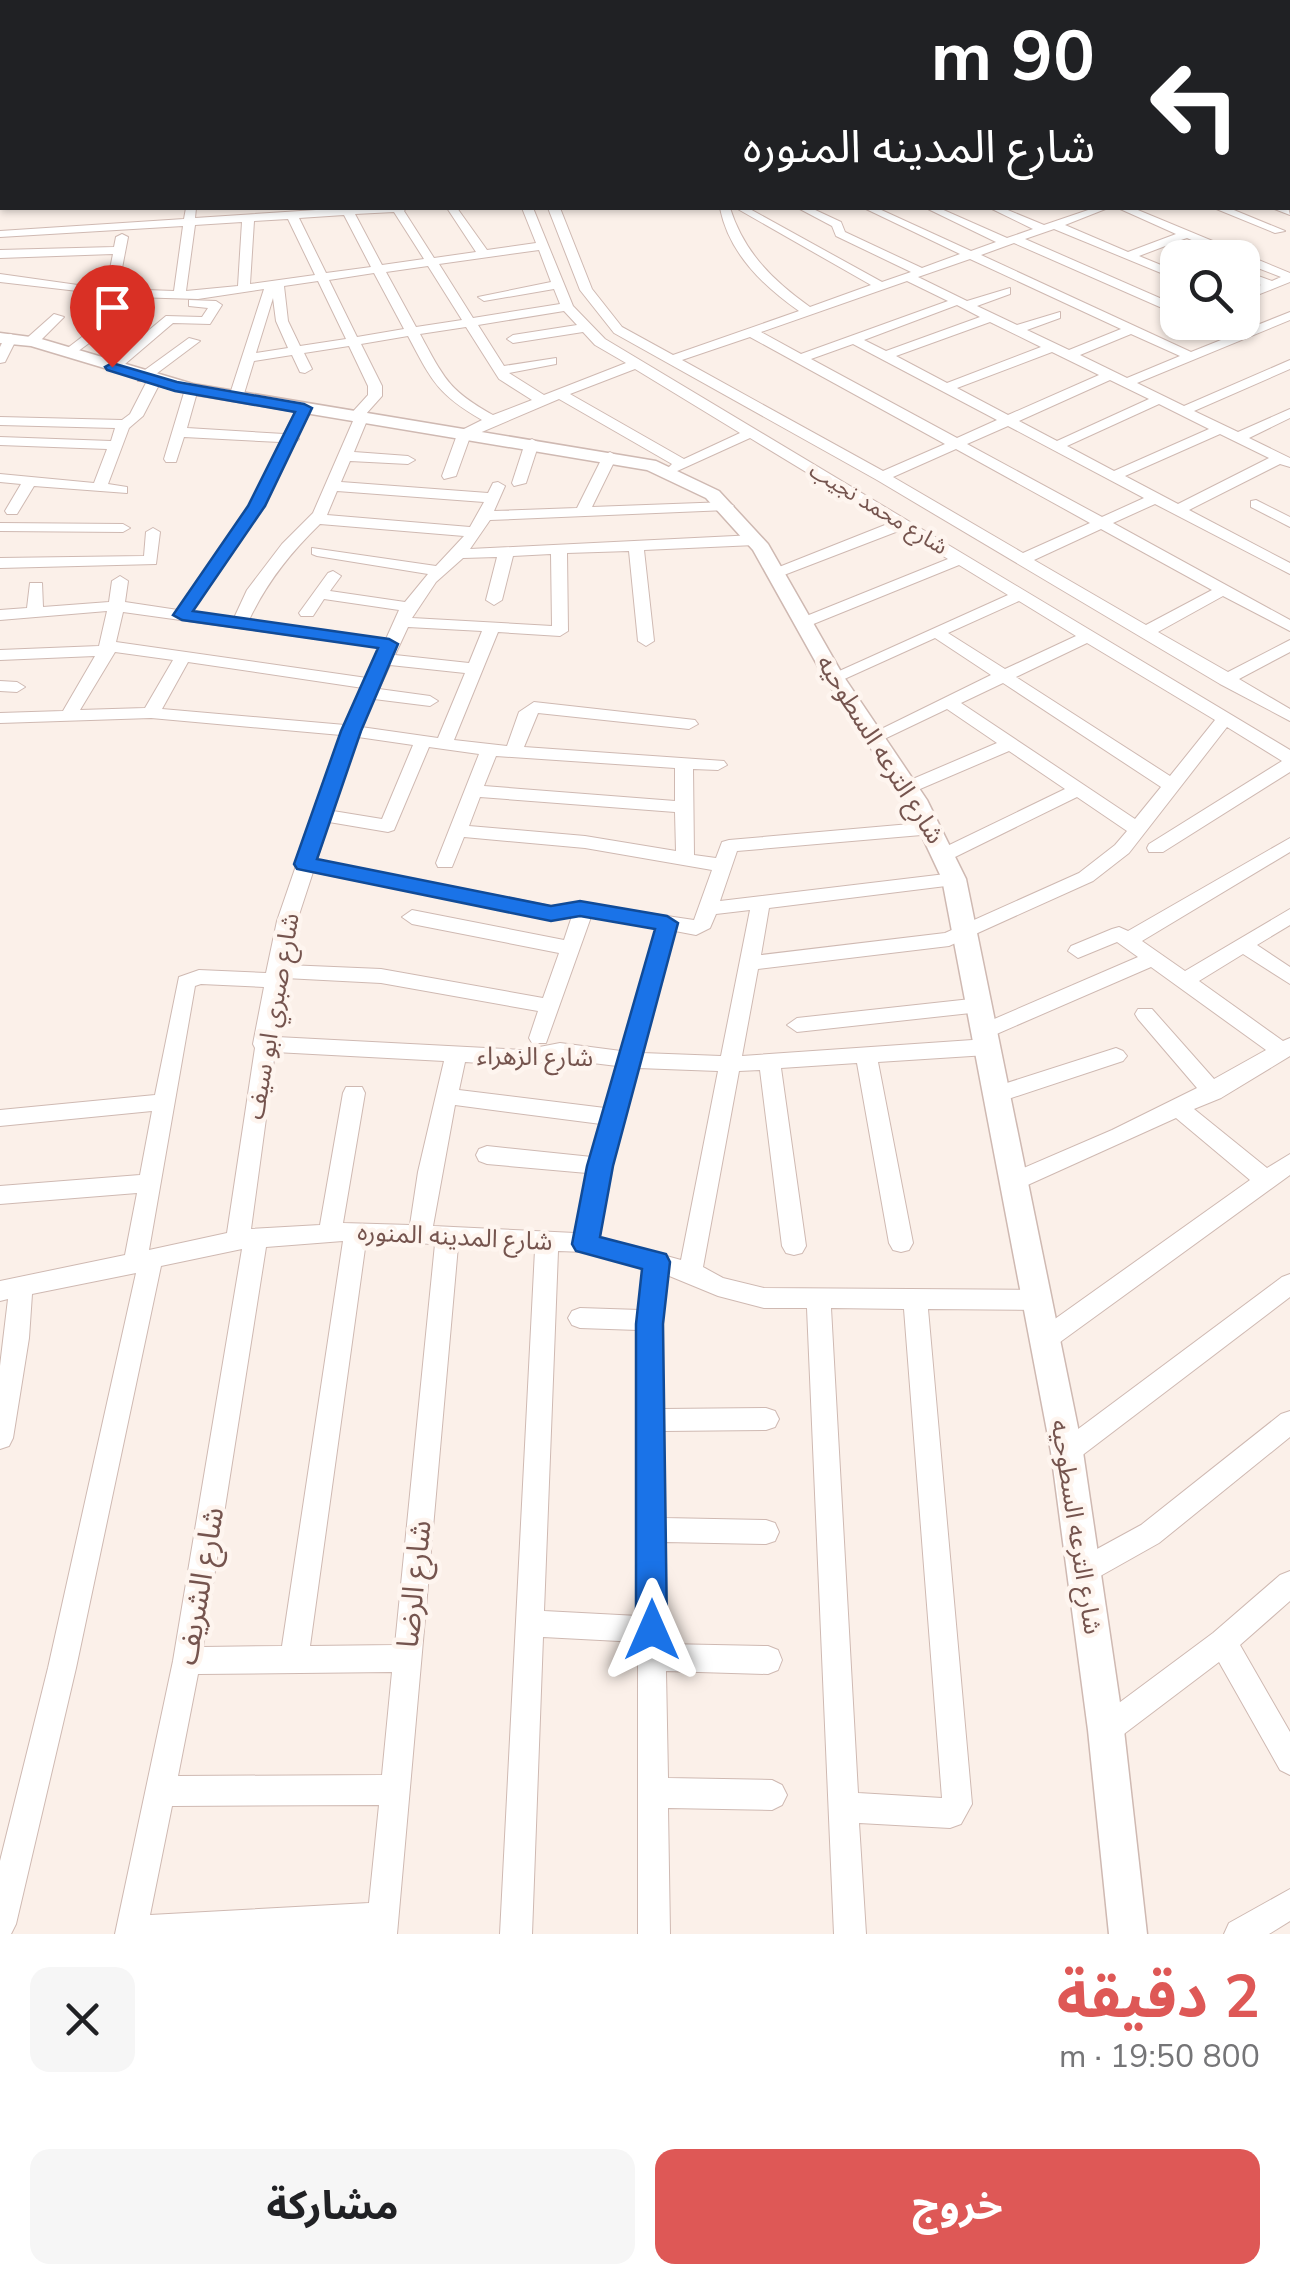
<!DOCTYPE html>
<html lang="ar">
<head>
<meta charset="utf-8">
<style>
  :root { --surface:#fff; --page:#f6f6f6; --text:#202124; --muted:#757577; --accent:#de5856 }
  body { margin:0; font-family:"Nunito Sans","Noto Sans Arabic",sans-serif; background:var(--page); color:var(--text); direction:rtl; height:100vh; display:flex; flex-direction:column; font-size:38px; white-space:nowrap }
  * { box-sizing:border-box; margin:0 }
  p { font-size:32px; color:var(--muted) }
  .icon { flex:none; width:55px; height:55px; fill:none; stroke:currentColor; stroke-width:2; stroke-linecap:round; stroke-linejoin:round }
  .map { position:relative; height:1934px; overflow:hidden; direction:ltr }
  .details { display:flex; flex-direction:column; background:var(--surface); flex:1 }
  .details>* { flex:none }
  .top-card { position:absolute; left:0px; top:0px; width:1290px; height:210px; box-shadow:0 2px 8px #0004; direction:rtl; background:#202124; color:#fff; overflow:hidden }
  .fabs { position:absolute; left:1160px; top:240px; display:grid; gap:20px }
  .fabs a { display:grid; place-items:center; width:100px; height:100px; border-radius:20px; background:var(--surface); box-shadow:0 2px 8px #0004; font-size:50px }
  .pin { position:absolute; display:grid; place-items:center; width:85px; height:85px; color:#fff; margin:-102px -42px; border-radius:50% 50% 50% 0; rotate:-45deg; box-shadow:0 0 10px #0007 }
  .pin .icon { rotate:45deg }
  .me { position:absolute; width:110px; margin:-55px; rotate:0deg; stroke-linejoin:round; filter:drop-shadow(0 0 8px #0008) }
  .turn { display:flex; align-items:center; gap:35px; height:210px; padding:0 30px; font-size:45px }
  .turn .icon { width:130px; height:130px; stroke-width:2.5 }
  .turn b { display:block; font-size:70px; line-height:85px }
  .round { display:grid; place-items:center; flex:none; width:105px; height:105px; border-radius:20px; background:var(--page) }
  .overview { display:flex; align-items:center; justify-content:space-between; height:170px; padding:0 30px }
  h1 { font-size:60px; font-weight:700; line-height:75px; color:var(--accent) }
  .cta { display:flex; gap:20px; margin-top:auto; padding:20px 30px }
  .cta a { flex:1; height:115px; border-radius:20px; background:var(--accent); color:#fff; font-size:40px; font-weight:700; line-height:115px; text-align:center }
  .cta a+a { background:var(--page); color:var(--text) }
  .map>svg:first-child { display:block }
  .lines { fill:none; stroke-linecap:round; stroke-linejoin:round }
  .minor-casing { stroke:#cfb9b2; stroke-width:2 }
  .tertiary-casing { stroke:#cfb9b2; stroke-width:3 }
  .secondary-casing { stroke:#d2b8b0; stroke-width:2 }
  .minor { fill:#fff; fill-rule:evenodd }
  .tertiary { fill:#fff; fill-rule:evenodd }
  .secondary { fill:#fff; fill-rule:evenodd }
  .rail { stroke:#b1a7c5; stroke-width:4; stroke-dasharray:8 5; stroke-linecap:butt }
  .route { fill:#1a73e8; stroke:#114b97; stroke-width:2.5 }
  .labels { text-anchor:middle; stroke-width:9; stroke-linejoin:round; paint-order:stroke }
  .far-street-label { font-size:22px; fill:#75544e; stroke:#fef5ef }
  .street-label { font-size:25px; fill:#75544e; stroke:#fef5ef }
  .near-street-label { font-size:30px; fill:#75544e; stroke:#fef5ef }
</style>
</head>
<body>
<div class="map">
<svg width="1290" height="1934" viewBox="0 0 1290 1934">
  <rect width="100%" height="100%" fill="#fbf0e9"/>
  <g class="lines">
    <!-- minor casing -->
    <g class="minor-casing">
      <g id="minor">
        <rect x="25" y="0" width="8" height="2"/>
        <rect x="45" y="0" width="8" height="2"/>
        <path d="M86,0h8l1,2h-8z"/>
        <rect x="162" y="0" width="8" height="2"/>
        <path d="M1290,14v6l-2,1v-6z"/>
        <path d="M1288,30l2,1v6l-2,-1z"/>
        <path d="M1290,49v6l-2,1v-6z"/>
        <rect x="0" y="59" width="2" height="6"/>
        <path d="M1290,72v6l-2,1v-6z"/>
        <path d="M2,78v8l-2,1v-8z"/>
        <rect x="0" y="106" width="2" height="6"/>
        <path d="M1288,114h2v7l-2,-1z"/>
        <rect x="0" y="124" width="2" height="6"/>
        <rect x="1288" y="166" width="2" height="7"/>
        <rect x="0" y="167" width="2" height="6"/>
        <rect x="0" y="185" width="2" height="6"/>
        <rect x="1288" y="188" width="2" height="7"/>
        <path d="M1288,207l2,8 -18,-7h1z"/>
        <path d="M186,208h10l-1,10 152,-10h59l-2,3 30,47 42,-6 -29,-44h10l30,42 49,-7 -14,-35h11l40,98 32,33 685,411v22l-127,80h-14l-2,-4 2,-4 133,-83 -55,-34 -98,126 -36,28 -144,65 -191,23 -16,87 245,-17 7,3 3,5 -3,5 -7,3 -109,7 35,181 -4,7 -8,2 -8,-2 -4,-7 -32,-180 -76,5 25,178 -4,7 -8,2 -8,-2 -4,-7 -22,-176 -21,1 -36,196 20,11 41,10 275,2 8,3 4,7 -4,7 -8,3 -111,-1 44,495 -11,20 -11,4 -91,-5 7,111h-32l-27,-626h-43l-46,-12 -51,-21 -5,49 1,85 103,-1 9,3 4,8 -4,8 -9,3 -103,1 1,87 102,2 9,3 4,9 -4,9 -9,3 -101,-2 1,102 102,2 10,4 4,10 -4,10 -10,4 -102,-3 2,107 104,2 10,5 5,10 -5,10 -10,5 -104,-2 2,126h-32v-292l-95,-5 -11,297h-32l35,-684 -77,-4 -61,688h-282l58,-273 69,-412 -81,17 -85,402 -60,256 -5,10h-11v-73l48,-193 88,-395 -104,21 -3,44 -16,100 -4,8 -9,3v-83l8,-67 -8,2v-20l125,-26 12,-62 -137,11v-18l140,-11 12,-64 -152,15v-16l155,-15 24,-118 20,-7 67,3 11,-52 64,-186 -190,-17 -151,5v-10l63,-2 32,-55 -95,4v-10l99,-4 8,-35 -107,9v-10l27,-2 3,-25h12l1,24 66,-5 3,-21 8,-5 8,5 -3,21 53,8 71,-104 31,-64 -96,-5 -8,25h-10l-2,-3 22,-73 12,3 -11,39 97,6 15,-29 12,3 -14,28 2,3 -5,4 -31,63 -71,106 42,6 13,-28 35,-46 31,-31 40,-92 -5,-4 20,-22v-9l-19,-40 -45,7 8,16 -7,4 -5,-1 -8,-17 -38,6 -11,36 -12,3 -2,-3 35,-108 -66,10 -65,-2 -30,36 -33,24 -6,-4 1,-3 30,-23 26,-31 -121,-14v-8l106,15 7,-35 -113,4v-8l114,-3 2,-10 6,-3 6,3 -10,52 56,2 9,-65 -183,11v-6l184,-12zM394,212l30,47 -42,6 -27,-51zM344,215l27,52 -45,6 -27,-55zM288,219l27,56 -65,9 4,-63zM242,222l-4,64 -52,5 9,-66zM539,250l12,32 -73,15 6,4 70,-12 6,15 -87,14 -34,-54zM428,266l34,54 -46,7 -30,-55zM374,273l30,56 -47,8 -28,-57zM318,281l28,58 -46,7 -12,-25 -4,-35zM273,298l3,23 12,27 -32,5zM564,311l13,14 -64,10 -6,4 6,4 70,-11 12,13 31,18 -82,32 -35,-22 47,-9v-6l-52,8 -26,-41zM466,327l33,52 33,21 -39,15c-45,-25 -49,-37 -73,-81zM408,336c24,45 29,58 74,84l-24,12 -16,44 2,3 12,-3 14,-39 89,-38 113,65 -4,4 7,4 75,-34 140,85 -116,46v6h10l117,-45 47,29 -149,60v6h12l148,-60 49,30 -182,82 8,5 6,-1 95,-43 56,37 -126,62 9,5 6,-1 67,-32 50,34 -96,41 -3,4 3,4h12l96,-41 56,38 -126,61 -2,4 2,4h14l124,-61 50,34 -12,14 -36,28 -134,60 -184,22 8,-47 185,-23 9,-6 -9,-6 -234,28 17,-50 196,-17 9,-6 -9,-6 -204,18 -7,2 -6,16 -22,-3 -1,-86 25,1 9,-5 -3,-4 -200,-14 14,-34 151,16 9,-5 -3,-4 -161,-18 -15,10 -12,34 -53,-6 44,-108 62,4 8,-5 -1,-78 62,-2 9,90 8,5 8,-5 -10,-91 111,-5 8,-5 -8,-5 -285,14 20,-29 237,-10 7,-4 -7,-4 -135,5 25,-51 -7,-4 -7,4 -26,52 -83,3 11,-25 -7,-4 -5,1 -5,10 -147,-11 9,-21 58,3 7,-4 -7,-4 -54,-4 14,-34 -3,-3 17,-19v-10l-21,-42zM635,369l105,64 -56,26 -114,-65zM337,491l147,11 -14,25 -143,-12zM320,524l144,12 -28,30 -124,-18v6l5,2 111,18 -23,28 -75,-11 11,-15 -8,-5 -5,2 -29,40 2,3h12l11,-17 75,11 -13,29 -137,-19c18,-38 41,-67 71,-96zM551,554l1,72 -140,-8 24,-36 27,-24 34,-1 -11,43 8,5 8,-5 11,-44zM1019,601l57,35 -71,33 -57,-36zM123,612l259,36 -15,30 -251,-36zM408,627l74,4 -13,32 -74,-8zM1087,643l128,77 -45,56 -154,-99zM115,652l58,8 -28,48 -65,2zM188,662l175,26 -18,37 -183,-16zM390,665l75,8 -27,65 -77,-11 13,-28 56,7 8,-5 -8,-5 -51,-7zM1003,683l158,104 -26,32 -174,-116zM358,737l55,8 -31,74 -49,-8zM429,747l50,7 -43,109 2,4h14l12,-30 121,11 127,22 -18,50 -115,-17 -28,3 -234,-46 12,-38 59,10 6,-2zM496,756l179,12v33l-191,-15zM480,797l195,15 1,39 -91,-15 -116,-10zM313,872l238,48 21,-4 -8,24 -152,-30 -10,7 10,7 147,29 -16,45 -162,-29 -94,-4 10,-44zM750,910l-29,146 -79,-3 33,-122 21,4 14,-7 6,-14zM591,917l65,11 -35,123 -61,-8 -36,7 -247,-13 8,-59 96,5 157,28 -9,27 3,5h14zM201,984l63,3 -11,57 2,4 -28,185 -78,17 46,-264zM275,1052l169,9 -26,111 -8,53 -67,-2 22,-130 -3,-6h-16l-3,6 -23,132 -69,4zM560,1059l57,7 -12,42 -146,-18 6,-28 59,4zM638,1068l80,3 -37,189 -83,-23 13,-71zM455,1105l146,19 -9,33 -105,-11 -8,3 -3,6 3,6 8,3 100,9 -12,60 -142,-7zM343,1241l-61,405 -79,1 63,-400zM366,1241l69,3 -40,401 -85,1zM558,1251l27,1 59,17 -4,41 -60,-2 -8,3 -4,7 4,7 8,3 58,2v286l-94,-5zM831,1308l73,1 38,489 -84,-5zM392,1672l-10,103 -204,1 20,-102zM379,1805l-10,98 -219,12 22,-109z"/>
        <path d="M548,208h12l32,81 30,38 51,28 126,-44c-37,-26 -70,-58 -79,-103h10c14,44 42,72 80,99l61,-22 -135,-77h12l134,74 29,-10 -75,-36 -4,-10 -34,-18h13l30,14 4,10 77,36 38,-14 -96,-46h13l94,43 25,-9 -70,-34h13l68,30 26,-9 -43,-21h13l41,17 50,-17h14l-43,17 63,27 48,-18 -58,-26h15l157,65v9l-48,19v-9l19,-7 -19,-8v-7l30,11 9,-4 -39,-15v-4h-9l-46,-20 -9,3 34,17h-17l-27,-13 -29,11 39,16v8l-124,-51 -29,10 153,67v9l-164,-72 -33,12 210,97 35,-14 -29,-16h17l23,11 53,-21v8l-153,63 47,23 106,-46v9l-96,42 44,21 52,-23v9l-41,20 41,20v9l-10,-3 -91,46 101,53v11l-135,-70 -42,19 177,97v11l-67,-35 -65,36 70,40 62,-32v12l-51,27 51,30v12l-70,-37 -343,-204 -263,-147 -34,-43zM970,259l151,70 -52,21 -42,-20 33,-12v-6l-43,13 -40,-19 33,-12v-6l-43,13 -49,-24zM907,281l41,20 -147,53 -40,-22zM957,305l23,12 -94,34 -22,-11zM990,322l51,25 -94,36 -51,-27zM1131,334l49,22 -53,22 -47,-23zM750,337l195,107 -62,27 -201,-111zM853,344l144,76 -40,18 -146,-79zM1052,352l47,23 -91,40 -51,-27zM1110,380l39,19 -92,42 -38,-20zM1159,404l50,25 -95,42 -47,-25zM1008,426l136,72 -42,19 -135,-73zM1220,434l49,24 -91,46 -53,-28zM956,449l134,74 -67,30 -130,-76zM1101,529l111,61 -66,35 -112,-65z"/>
        <path d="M1214,208h15l56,23 -10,2z"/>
        <path d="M189,300l27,1 6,4 -12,19 -37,-1 -55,47h-10v-6l58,-48 36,1 6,-9 -19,-2z"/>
        <path d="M54,314l10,3 -27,27h-10v-6z"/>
        <path d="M11,334l6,4 -12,24 -5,1v-16l6,-12z"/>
        <path d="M189,338l11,3 -48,36 9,4 -18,35 -14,12 -21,56 19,3v6l-93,-7 -17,28h-10l-2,-3 16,-27 -21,-2v-8l94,9 13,-34 -107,-4v-8l111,4 4,-13 -115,-3v-8l122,3 8,-6 17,-33h-9v-6z"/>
        <path d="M532,439l7,4 -13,40 -12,3 -2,-3 13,-40z"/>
        <path d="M1256,500l34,17v10l-39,-20v-6z"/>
        <path d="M0,523l123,1 7,4 -7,4 -123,-1z"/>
        <path d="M153,528l7,4 -4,32 -156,4v-10l144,-2 2,-24z"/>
        <path d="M0,681l17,1 8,5 -8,5 -17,-1z"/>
        <path d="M1290,838v14l-148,89 43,30 105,-62v16l-33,20 33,22v17l-47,-30 -44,27 84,60 7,-3v18l-69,42 -27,11 73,59 23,-14v21l-234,170 -9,3 -9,-3 -3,-7 3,-7 212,-151 -74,-62 -155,70 -8,3 -8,-3 -3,-6 3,-6 107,-46 85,-42 -59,-69 -3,-5 3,-5h14l62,70 52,-29 -115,-83 -159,69h-14l-3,-5 3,-5 160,-69 -21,-15 -39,16 -10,-7 3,-5 41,-17 7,-2 9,4z"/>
        <path d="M980,998l10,7 -10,7 -183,20 -10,-7 10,-7z"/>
        <path d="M1116,1048l7,3 4,5 -4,5 -127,42 -8,-2 -3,-6 3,-6z"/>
        <path d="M1290,1274v23l-214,163 -9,3 -9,-3 -4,-8 4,-8 224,-167z"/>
        <path d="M1290,1411v26l-131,106 -64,36 -10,4 -10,-4 -3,-9 3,-9 66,-36 140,-111z"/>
        <path d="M1290,1571v30l-50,44 50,87v43l-10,-5 -61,-108 -103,78 -10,4 -10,-4 -4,-10 4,-10 117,-87 67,-58z"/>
        <path d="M1290,1889v32l-21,13h-45l5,-11z"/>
      </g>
    </g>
    <!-- tertiary casing -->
    <g class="tertiary-casing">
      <path id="tertiary" d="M0,333l38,5 155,46 463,77 63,30 49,53 76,133 83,123 39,79 117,573 41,278 23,204h-38l-21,-204 -37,-278 -109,-573 -37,-79 -81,-123 -71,-127 -47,-52 -59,-28 -456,-76 -160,-48 -31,-3z"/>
    </g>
    <!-- secondary casing -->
    <g class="secondary-casing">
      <g id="secondary">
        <path d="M177,0h74l-75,2z"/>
        <rect x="0" y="9" width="2" height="8"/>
      </g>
    </g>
    <!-- minor -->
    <use href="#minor" class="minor"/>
    <!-- tertiary -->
    <use href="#tertiary" class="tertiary"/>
    <!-- secondary -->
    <use href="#secondary" class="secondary"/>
    <!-- rail -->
    <g class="rail">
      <path d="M600,2l49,-2"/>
      <path d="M703,2l31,-2"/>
    </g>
  </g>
  <!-- route -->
  <path class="route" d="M112,363l65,19 127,22 8,4 -47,98 -72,105 196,28 9,5 -37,87 -44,128 234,47 29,-5 87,15 11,7 -65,243 -13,71 66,17 4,8 -7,62 4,306 -4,10 -11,5 -11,-5 -5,-10v-306l6,-55 -66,-18 -4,-7 15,-78 68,-237 -75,-13 -29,5 -254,-52 -3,-5 47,-133 37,-83 -196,-28 -9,-5 75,-109 47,-94 -120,-21 -68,-21 -2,-3z"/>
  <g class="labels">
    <!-- far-street labels -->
    <g class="far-street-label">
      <text transform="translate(879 508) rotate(31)" y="8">شارع محمد نجيب</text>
    </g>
    <!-- street labels -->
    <g class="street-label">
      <text transform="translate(881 749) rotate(58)" y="9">شارع الترعه السطوحيه</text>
      <text transform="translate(272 1016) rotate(-80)" y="9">شارع صبري ابو سيف</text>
      <text transform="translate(535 1056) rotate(1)" y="9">شارع الزهراء</text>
      <text transform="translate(455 1236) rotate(3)" y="9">شارع المدينه المنوره</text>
      <text transform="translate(1077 1527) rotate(81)" y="9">شارع الترعه السطوحيه</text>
    </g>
    <!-- near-street labels -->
    <g class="near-street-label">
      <text transform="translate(414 1584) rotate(-84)" y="10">شارع الرضا</text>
      <text transform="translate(200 1586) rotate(-80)" y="10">شارع الشريف</text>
    </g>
  </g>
</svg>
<div class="fabs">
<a><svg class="icon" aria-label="search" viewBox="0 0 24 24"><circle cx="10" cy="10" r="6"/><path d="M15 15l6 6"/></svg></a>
</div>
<div class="pin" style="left:112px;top:367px;background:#d93025"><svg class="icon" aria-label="arrive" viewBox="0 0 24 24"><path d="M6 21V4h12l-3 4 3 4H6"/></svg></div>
<svg class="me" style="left:652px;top:1630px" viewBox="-20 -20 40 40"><path d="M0-17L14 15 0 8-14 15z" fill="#1a73e8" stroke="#fff" stroke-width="4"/></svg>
<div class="top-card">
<div class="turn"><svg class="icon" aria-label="left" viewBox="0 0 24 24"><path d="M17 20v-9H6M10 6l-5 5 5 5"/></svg><div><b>90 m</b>شارع المدينه المنوره</div></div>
</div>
</div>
<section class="details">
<div class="overview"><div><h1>2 دقيقة</h1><p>800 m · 19:50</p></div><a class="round"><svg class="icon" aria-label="close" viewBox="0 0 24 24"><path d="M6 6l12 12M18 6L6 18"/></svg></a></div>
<div class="cta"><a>خروج</a><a>مشاركة</a></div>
</section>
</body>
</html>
